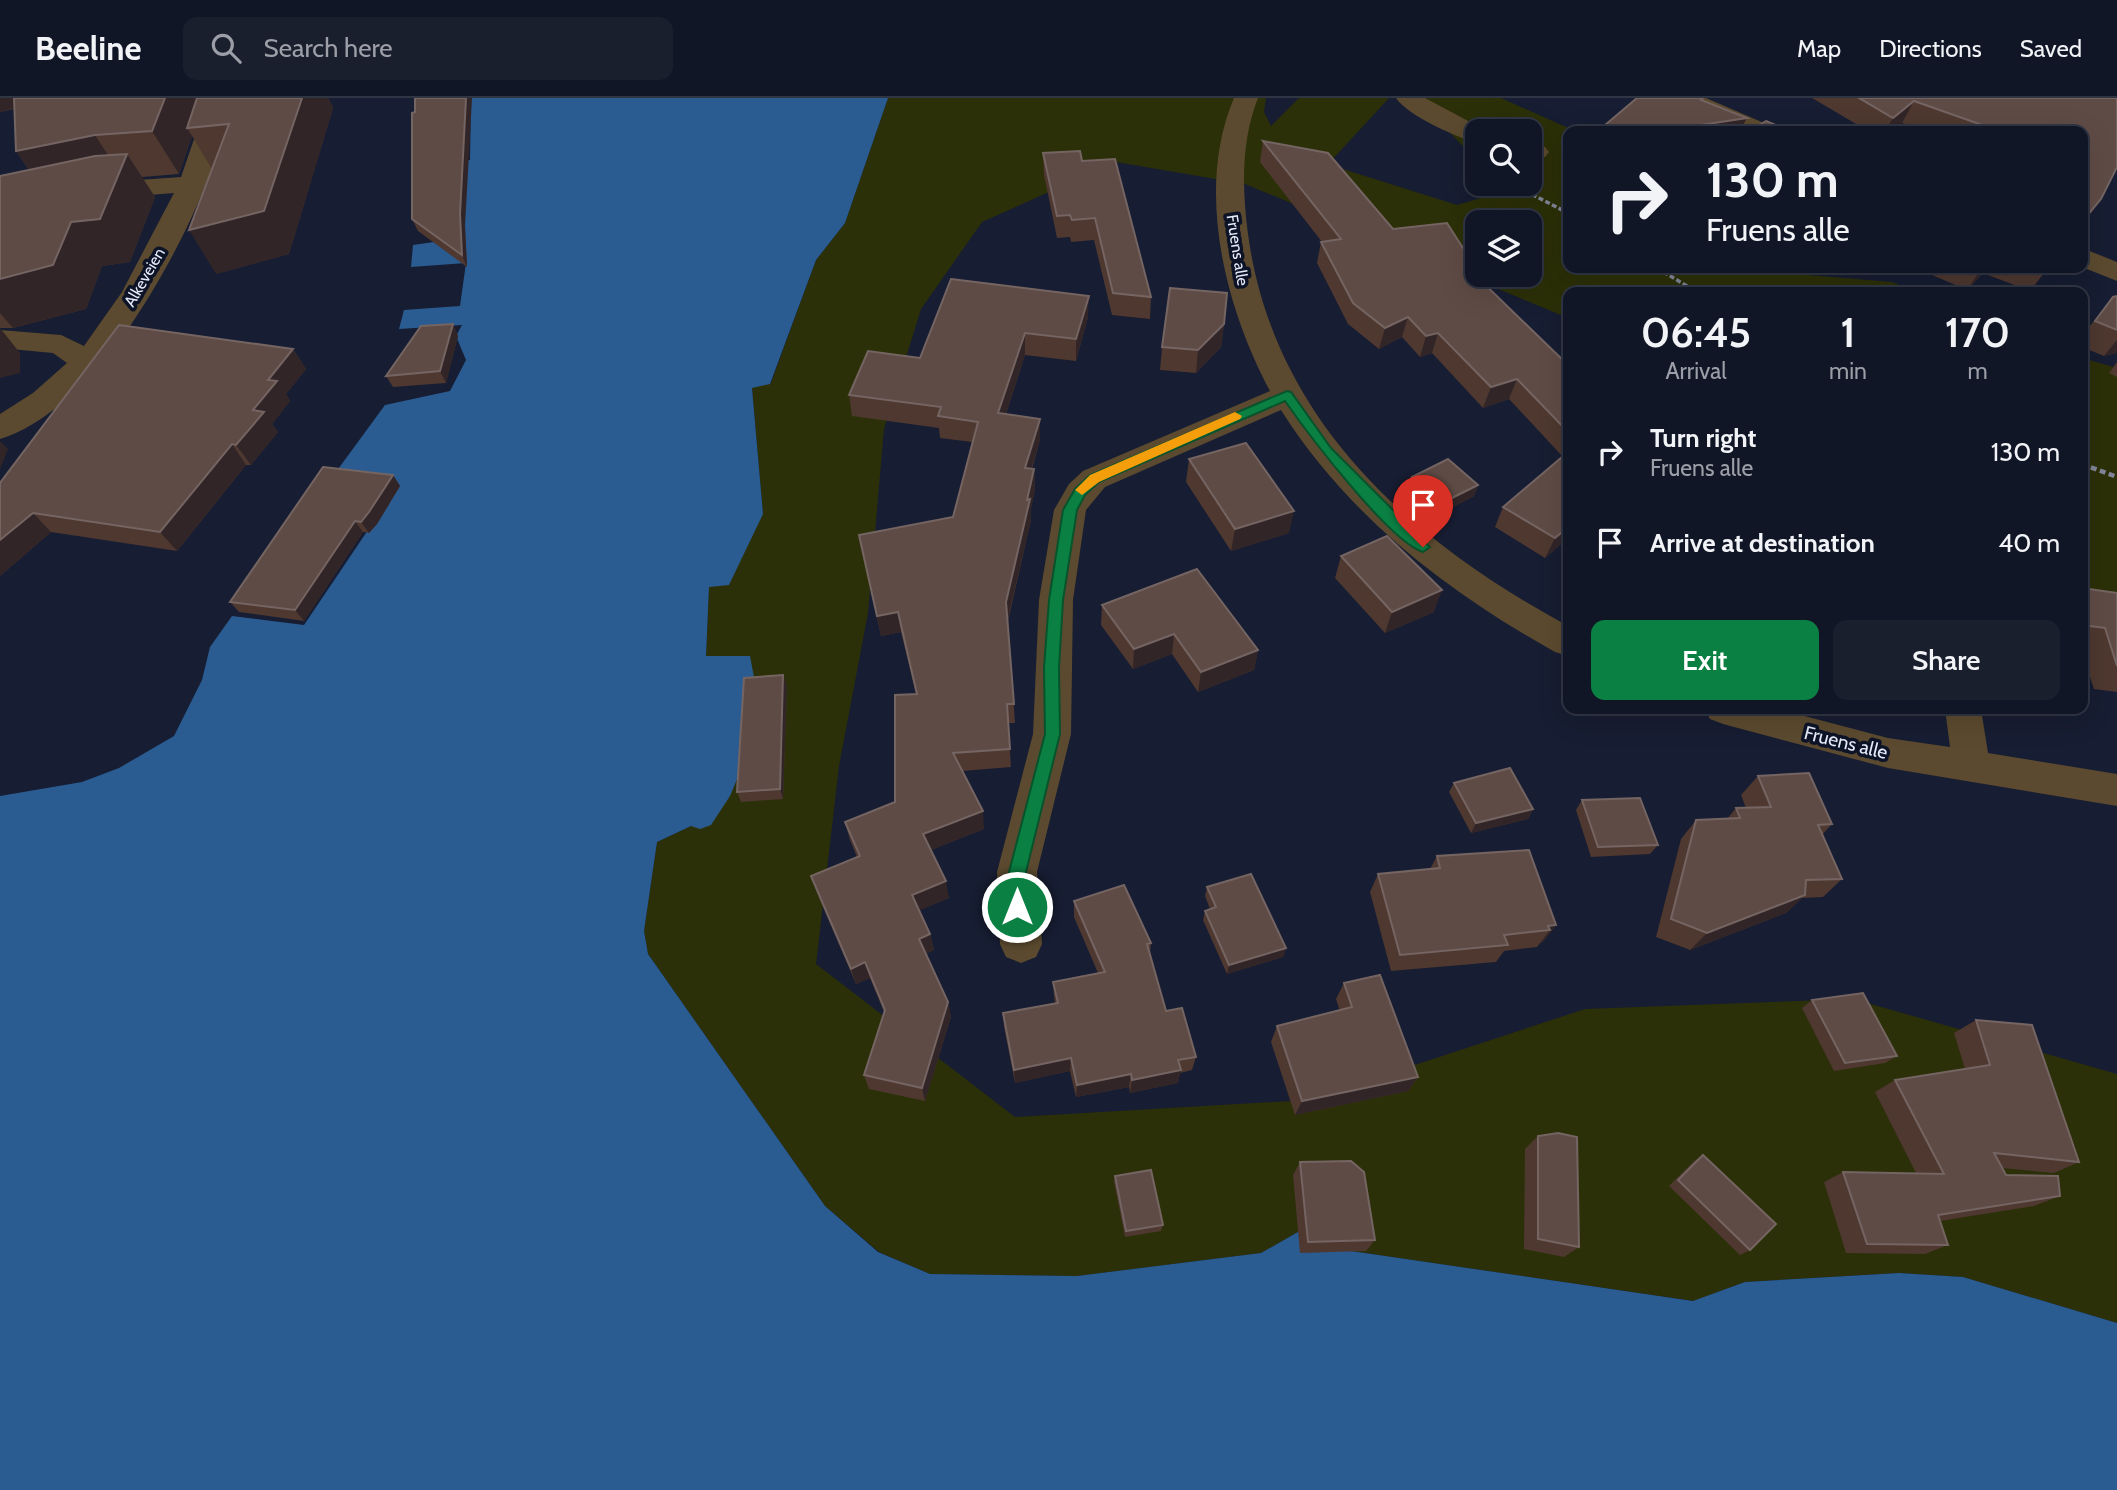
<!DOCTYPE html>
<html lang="en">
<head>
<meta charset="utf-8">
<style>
  :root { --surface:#111626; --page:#1a1f2e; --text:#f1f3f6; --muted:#9c9fa7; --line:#303543; --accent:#0b8043 }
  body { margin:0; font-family:Cabin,sans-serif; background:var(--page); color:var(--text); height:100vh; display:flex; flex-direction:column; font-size:26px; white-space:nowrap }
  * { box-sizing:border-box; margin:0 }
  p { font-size:23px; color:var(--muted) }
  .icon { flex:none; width:38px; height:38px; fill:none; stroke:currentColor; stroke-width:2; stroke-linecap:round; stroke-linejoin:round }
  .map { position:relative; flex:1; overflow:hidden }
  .side { position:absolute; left:1563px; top:189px; width:525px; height:427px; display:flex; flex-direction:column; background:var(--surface); border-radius:14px; box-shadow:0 7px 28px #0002,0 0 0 2px var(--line) }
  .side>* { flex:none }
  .top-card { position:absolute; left:1563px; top:28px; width:525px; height:147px; border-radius:14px; box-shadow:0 7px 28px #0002,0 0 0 2px var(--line); background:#111626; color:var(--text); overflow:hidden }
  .buttons { position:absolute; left:1465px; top:21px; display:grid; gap:14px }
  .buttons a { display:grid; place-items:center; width:77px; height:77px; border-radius:14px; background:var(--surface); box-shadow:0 7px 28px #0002,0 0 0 2px var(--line); font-size:35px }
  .pin { position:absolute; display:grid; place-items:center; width:60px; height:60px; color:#fff; margin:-72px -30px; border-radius:50% 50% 50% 0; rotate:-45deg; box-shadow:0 0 7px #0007 }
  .pin .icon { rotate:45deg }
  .me { position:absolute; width:77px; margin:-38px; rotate:0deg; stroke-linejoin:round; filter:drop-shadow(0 0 5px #0008) }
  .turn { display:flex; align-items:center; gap:24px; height:147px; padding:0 28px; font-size:32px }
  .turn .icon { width:91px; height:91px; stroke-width:2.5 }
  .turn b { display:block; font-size:49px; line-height:60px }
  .eta { display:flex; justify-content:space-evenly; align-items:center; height:119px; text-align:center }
  .eta b { font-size:42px; font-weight:600; line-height:49px }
  .primary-button { display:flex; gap:14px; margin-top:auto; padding:14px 28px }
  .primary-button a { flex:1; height:80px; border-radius:14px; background:var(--accent); color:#fff; font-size:28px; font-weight:600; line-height:80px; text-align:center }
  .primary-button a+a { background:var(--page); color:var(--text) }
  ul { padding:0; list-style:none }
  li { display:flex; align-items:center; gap:21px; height:91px; padding:0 28px }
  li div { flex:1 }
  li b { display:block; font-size:26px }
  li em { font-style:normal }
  header { display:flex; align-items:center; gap:42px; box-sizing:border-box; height:98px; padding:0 35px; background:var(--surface); border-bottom:2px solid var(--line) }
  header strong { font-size:33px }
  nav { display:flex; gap:38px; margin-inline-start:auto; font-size:24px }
  .search { width:490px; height:63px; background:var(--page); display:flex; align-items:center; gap:18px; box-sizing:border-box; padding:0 24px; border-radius:14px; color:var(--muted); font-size:26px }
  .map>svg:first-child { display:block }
  .green { fill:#2c3008; fill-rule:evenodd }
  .water { fill:#2a5c92 }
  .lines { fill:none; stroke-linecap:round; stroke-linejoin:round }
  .path-far1 { stroke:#808597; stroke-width:3.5; stroke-dasharray:5 2.5; stroke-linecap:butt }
  .path { stroke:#808597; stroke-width:4.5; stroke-dasharray:6 3.5; stroke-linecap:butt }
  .minor { fill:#5b4a2f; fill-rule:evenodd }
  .wall { fill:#4e3830 }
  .shaded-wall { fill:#312528 }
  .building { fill:#5f4b46; stroke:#746462; stroke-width:2 }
  .route { fill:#0b8043; stroke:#07532c; stroke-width:2 }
  .slow { fill:#f59e0b }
  .labels { text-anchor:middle; stroke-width:7; stroke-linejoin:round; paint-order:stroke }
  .far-street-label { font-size:16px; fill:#e7ecfa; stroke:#0e1428 }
  .street-label { font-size:19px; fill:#e7ecfa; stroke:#0e1428 }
</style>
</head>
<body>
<header>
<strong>Beeline</strong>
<div class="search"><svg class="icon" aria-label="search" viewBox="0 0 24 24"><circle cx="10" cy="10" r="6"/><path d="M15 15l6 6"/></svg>Search here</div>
<nav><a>Map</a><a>Directions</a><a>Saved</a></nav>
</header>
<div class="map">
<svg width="2117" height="1392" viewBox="0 0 2117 1392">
  <rect width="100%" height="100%" fill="#171d32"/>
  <!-- green -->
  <g class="green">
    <path d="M888,0h378l-2,14 7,14 28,-28h90l-59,64 -19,-3 146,46 48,-14 -6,-7h31v-53h-53v30l-57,-60 -7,-3h88l74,33h-7v137h155l169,14 26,10h-350v26l-323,-134 -129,-22 -134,60 -61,87 -37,120 -16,184 -29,153 -23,198 199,153 293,-17 277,-91 268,-10 264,75v249l-154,-46 -64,-4 -154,9 -51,19 -343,-50 -53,-19 -37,21 -184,23 -147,-2 -51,-22 -54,-46 -177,-252 -4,-23 13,-89 34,-16 15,-169 3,-70 54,-73 -11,-127 19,-4 45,-123 29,-37zM1477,124h53v53h-53z"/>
    <path d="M2082,260l35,10v246l-34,-13z"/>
  </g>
  <!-- water -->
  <path class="water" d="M471,0h417l-43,125 -29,37 -46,124 -18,4 11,126 -34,71 -20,2 -3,69h44l12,64 -32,76 -19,29 -11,4 -9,-3 -34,16 -13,89 4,23 177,252 53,46 52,22 147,2 184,-23 37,-21 53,19 342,50 52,-19 154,-9 64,4 154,46v167h-2117v-694l82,-14 37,-14 55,-32 28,-56 8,-33 22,-31 72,9 95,-141 -66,-8 52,-71 65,-14 16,-31 -10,-24 6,-11 -63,4 5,-19 56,-4 6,-43 -55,4 2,-22 49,-7 -28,-72 36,-6z"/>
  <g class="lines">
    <!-- path-far1 -->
    <g class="path-far1">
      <path d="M1512,86l56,29"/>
      <path d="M1657,170l40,24"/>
    </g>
    <!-- path -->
    <path class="path" d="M2082,366l35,13"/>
    <!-- minor -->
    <g class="minor">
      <path d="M202,0h24c0,71 -67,190 -110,248 -27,36 -72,80 -116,93v-25l33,-21 34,-30 -14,-10 -53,-5v-18l61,5 23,11 38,-54 52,-99 -50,4 -124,27v-16l124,-27 57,-4 20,-58z"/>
      <path d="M1234,0h24c-17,43 -16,90 -10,136 25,186 163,307 320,392v30l-13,-4c-109,-61 -207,-136 -274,-242l-176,77 -19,23 -13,90 -2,134 -34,138 5,72 -6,13 -15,6 -15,-6 -6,-13 -3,-72 36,-138 6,-134 15,-90 15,-26 14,-13 187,-80c-45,-84 -75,-202 -36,-293z"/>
      <path d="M1396,0h29l62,33h-10v12c-21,-6 -69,-27 -81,-45z"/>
      <path d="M1673,0h33l65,28 4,5h-34l-65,-28z"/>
      <path d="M1530,44l15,5 4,5 -4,5 -15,1z"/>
      <path d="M2082,150l35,14v19l-35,-14z"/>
      <path d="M1705,611h73l110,29 62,9 -5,-38h36l7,44 129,21v32l-229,-38 -165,-44 -13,-5z"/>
    </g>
  </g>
  <!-- wall -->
  <g class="wall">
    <path d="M0,0h328l5,10 -44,146 -73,20 -4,-105 -20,-33 -13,38 -37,3 13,20 -25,65 -28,4 -16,43 -73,19h-13v-152l29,-6 -13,-19 -2,-42 -14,3z"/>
    <path d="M1812,0h305l-35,33h-156l-24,-8 -11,8h-23z"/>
    <path d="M1263,43l130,88 84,41v5h1l-1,3 91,87v173l-23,20 -50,-31 8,-20 60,-50 -54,-58 -26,9 -51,-55 -12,4 -18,-20 -23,12 -31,-25 -31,-61 4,-21h1l-62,-80z"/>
    <path d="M1043,55l39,8 69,136 -1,22 -38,-4 -18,-75 -23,2 -1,-5 -13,1 -13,-63z"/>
    <path d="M412,121l53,7 2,41 -49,-36z"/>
    <path d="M1916,170h132l-18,23 -47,-18 -16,17z"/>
    <path d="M2117,198v57l-13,3 -22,-9v-11l31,-39z"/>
    <path d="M1088,219l-12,44 -51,-6 -19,59 34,26 -8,29h2l1,21 -4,18v12l-23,101 7,102h-7l3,44 -49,4 22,58 -53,21 18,48 -30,12 11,24 4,16 -9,4 23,48 3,15 -26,84 -56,-12 -5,-14 20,-63 -14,-34 -14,6 -39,-91 -6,-17 46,-19 -7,-17 -5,-18 50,-20 21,-108 -15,-62 -20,4 -22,-101 94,-18 19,-75 -32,-4 -1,-10 -87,-12 -3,-21 71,-37z"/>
    <path d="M453,226l5,12 -12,47 -53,4 -7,-11z"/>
    <path d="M1224,226l-3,23 -25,26 -36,-3 2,-23z"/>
    <path d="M293,251l13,20 -20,25 4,7 -18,23 6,8 -27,33h-5l-69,86 -126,-19 -51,44v-93z"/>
    <path d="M2117,264v15l-8,-4z"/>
    <path d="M1189,361l100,74 -58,18 -45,-69z"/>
    <path d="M393,377l7,11 -23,38 -8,9 -6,-1 -59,89 -65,-9 -9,-10z"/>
    <path d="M1412,379l66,8 -4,11 -36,19 -30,-27z"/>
    <path d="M1341,458l93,56 -49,21 -50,-55z"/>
    <path d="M2082,490l35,5v99l-23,-3 -12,-37z"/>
    <path d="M1102,507l156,45 -4,20 -56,22 -26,-38 -39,15 -32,-44z"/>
    <path d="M783,577l4,11 -4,113 -42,3 -4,-10z"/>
    <path d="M1758,678l74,48 -10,11 20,44 -19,18 -21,1 -16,15 -96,37 -34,-13 25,-98 15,-19 31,-1 9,-11h10l-5,-13z"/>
    <path d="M1454,685l79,26 -5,10 -57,14 -22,-41z"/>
    <path d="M1582,702l76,45 -8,9 -59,3 -15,-47z"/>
    <path d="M1437,758l119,69 -13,17h-2l-4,5 -33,4 -8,11 -105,9 -21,-79 8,-18 52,-5z"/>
    <path d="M1207,789l79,61 -3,9 -56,17 -24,-54 2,-9 5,-2 -5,-13z"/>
    <path d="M1074,803l77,42 -1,10 16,58 30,46 -4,13 -12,3 -2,10 -48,10 -1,-6 -53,10 -6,-26 -55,12 -11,-56 -1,-14 52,-10 -1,-7 -1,-14 45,-9 -24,-56z"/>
    <path d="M1344,885l74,94 -10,14 -113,24 -24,-73 6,-16 63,-15 -4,-12z"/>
    <path d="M1812,902l85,56 -12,7 -51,8 -32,-63z"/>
    <path d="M1976,922l103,142 -25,11 -52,-5 4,7 54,21 -26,10 -94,15 8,24 -23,9 -79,-1 -22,-71 19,-10 73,1 -41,-81 20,-12 70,-11 -11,-36z"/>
    <path d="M1538,1038l41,111 -15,10 -40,-8 1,-100z"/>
    <path d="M1703,1057l47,95 -10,5 -71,-69 25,-25z"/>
    <path d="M1300,1064l75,78 -9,11 -66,2 -7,-78z"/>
    <path d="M1115,1078l48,49 -2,6 -36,6 -11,-55z"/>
  </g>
  <!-- shaded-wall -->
  <g class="shaded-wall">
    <path d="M0,0h31l-11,9 -20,5z"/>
    <path d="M165,0h35l-13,30 5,8 -13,38 -27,-43z"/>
    <path d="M302,0h26l5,10 -44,146 -73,20 -27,-44z"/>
    <path d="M466,0h6l-7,128 2,41 -5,-12 -2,-41z"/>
    <path d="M1914,3l-12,22 -11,8h-6l8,-13z"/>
    <path d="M1747,20l-7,13h-79z"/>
    <path d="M95,37l24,37 8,-18 28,43 -25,65 -28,4 -16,43 -73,19 -13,-15v-34l47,-84 -31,-44z"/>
    <path d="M1982,170h5l-20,22z"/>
    <path d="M1089,198l-1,21 -12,44v-22z"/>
    <path d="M1408,219l-6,20 -23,12 6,-21z"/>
    <path d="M453,226l5,12 -12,47 -6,-12z"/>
    <path d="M1224,226l-3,23 -25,26 2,-23z"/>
    <path d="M0,230l20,25v20l-20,5z"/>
    <path d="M1025,235v22l-26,80 -1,-22z"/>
    <path d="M1438,235l-6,20 -12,4 6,-21z"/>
    <path d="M2117,242v13l-13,3z"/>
    <path d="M293,251l13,20 -20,25 4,7 -18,23 6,8 -27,33 -15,-20 32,-65z"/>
    <path d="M1517,281l-8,20 -26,9 8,-21z"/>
    <path d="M1040,321v21l-15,49v-21z"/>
    <path d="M0,343l8,8 -8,20z"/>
    <path d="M232,346l14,21 -69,86 -17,-19z"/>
    <path d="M1034,371l1,21 -4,18v12l-24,102 -1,-20z"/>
    <path d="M393,377l7,11 -23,38 -8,9 -8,-11z"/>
    <path d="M1478,387l-4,11 -36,19 4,-12z"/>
    <path d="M1294,413l-5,22 -58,18 4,-22z"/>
    <path d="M33,415l18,19 -51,44v-36z"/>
    <path d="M355,423l8,11 -59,89 -9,-11z"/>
    <path d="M1568,429v11l-23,20 10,-20z"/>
    <path d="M1442,492l-8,22 -49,21 7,-21z"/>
    <path d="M898,514l3,20 -20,4 -4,-20z"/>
    <path d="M1174,536l-2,20 -39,15 1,-20z"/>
    <path d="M1258,552l-4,20 -56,22 3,-20z"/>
    <path d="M783,577l4,11 -4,113 -3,-10z"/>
    <path d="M1533,711l-5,10 -57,14 5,-10z"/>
    <path d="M983,713l1,18 -58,23 -3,-18z"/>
    <path d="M946,783l3,17 -33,14 -4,-17z"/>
    <path d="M1805,797l-19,18 -96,37 17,-17z"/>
    <path d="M1556,827l-13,17h-2l9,-12 -2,-4z"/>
    <path d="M930,836l4,16 -12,5 -3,-16z"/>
    <path d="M1286,850l-3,9 -56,17 2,-9z"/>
    <path d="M865,864l5,16 -14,6 -5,-15z"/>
    <path d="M948,904l3,15 -26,84 -3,-13z"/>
    <path d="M1071,960l-1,13 -55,12 -1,-13z"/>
    <path d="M1181,972l-3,13 -48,10 2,-13z"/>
    <path d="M1131,976l-2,13 -53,10 1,-12z"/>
    <path d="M1418,979l-10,14 -113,24 7,-14z"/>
  </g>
  <!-- building -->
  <g class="building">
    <path d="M14,0h151l-13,33 -57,4 -79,16z"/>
    <path d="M197,0h105l-38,113 -75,19 40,-106 -42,4z"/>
    <path d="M415,0h51l-6,116 2,41 -50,-36v-106l3,-1z"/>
    <path d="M1637,0h66l-2,2 46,18 -86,13h-63z"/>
    <path d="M1859,0h258v69l-16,32 -19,23v-91h-83l-85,-30 -21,17z"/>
    <path d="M1766,23l24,10h-41z"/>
    <path d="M1263,43l65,12 65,76 54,-6 30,47v3h-4l95,92v67l-51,-53 -26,8 -53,-54 -12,3 -18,-19 -23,11 -32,-25 -32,-61 20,-3z"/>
    <path d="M1080,53l2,10 33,-2 36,138 -38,-4 -18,-75 -23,2 -2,-5 -13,1 -14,-63z"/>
    <path d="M127,56l-27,65 -29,3 -18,43 -53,14v-103l95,-20z"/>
    <path d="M951,181l138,17 -13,43 -51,-6 -27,80 42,6 -15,49 9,1 -7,31 3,-1 -24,103 8,102h-7l3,45 -57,4 30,58 -60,23 23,47 -34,14 18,39 -11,5 29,63 -26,86 -58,-13 21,-65 -20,-48 -14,7 -40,-93 49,-20 -15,-34 50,-20v-107l22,-1 -19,-82 -21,4 -18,-81 94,-18 25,-95 -40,-6 3,-9 -92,-12 19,-44 52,7z"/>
    <path d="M1170,190l57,5 -3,31 -26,26 -36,-3z"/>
    <path d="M2117,198v34l-22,-9 18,-24z"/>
    <path d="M453,226l-13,47 -54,5 35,-50z"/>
    <path d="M119,227l174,24 -25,31 9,1 -24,29 11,2 -28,33 -4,-1 -72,88 -127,-19 -33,27v-57z"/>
    <path d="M1246,345l48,68 -59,18 -46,-70z"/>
    <path d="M1568,354v75l-13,11 -52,-31z"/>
    <path d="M1448,361l30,26 -36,18 -30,-26z"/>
    <path d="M323,369l70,8 -24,37 -8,10 -6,-1 -60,89 -65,-8z"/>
    <path d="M1387,438l55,54 -50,22 -51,-56z"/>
    <path d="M1197,471l61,81 -57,22 -27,-38 -40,15 -32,-44z"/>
    <path d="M2082,490l35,5v73l-12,-38 -23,-3z"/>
    <path d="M783,577l-3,114 -43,3 7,-114z"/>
    <path d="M1510,670l23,41 -57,14 -22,-40z"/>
    <path d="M1809,675l23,51 -14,1 24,54 -36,1 -1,15 -98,38 -36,-14 25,-99 44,-2 -4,-10 35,-1 -13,-31z"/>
    <path d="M1640,700l18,47 -60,2 -16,-47z"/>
    <path d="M1529,752l27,75 -8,1 2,4 -46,5 4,10 -108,10 -22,-81 62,-6 -3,-12z"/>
    <path d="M1251,776l35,74 -57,17 -24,-54 11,-4 -9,-20z"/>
    <path d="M1124,787l27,58 -4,1 19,67 16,-3 14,49 -18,3 3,10 -49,10 -1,-6 -54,11 -6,-27 -57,12 -11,-57 55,-10 -5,-21 52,-10 -31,-71z"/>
    <path d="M1380,877l38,102 -116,24 -25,-75 75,-19 -8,-24z"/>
    <path d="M1863,895l34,63 -52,7 -33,-63z"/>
    <path d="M1976,922l56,5 47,137 -85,-9 12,22 52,1 2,20 -122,19 10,30 -81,-1 -24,-72 101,2 -49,-94 95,-15z"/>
    <path d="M1558,1035l19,4 2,110 -41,-8v-103z"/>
    <path d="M1703,1057l73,69 -26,26 -72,-70z"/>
    <path d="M1351,1063l13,11 11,68 -67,2 -8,-80z"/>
    <path d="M1151,1072l12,55 -37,6 -11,-55z"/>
  </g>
  <!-- route -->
  <path class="route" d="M1287,293l4,1 40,56 99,99 -7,5c-34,-11 -115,-118 -138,-151l-186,81 -14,13 -8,15 -14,90 -4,68 1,66 -34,138 -3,40h-12l-2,-40 36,-138 -1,-66 5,-68 14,-90 12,-21 15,-14z"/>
  <!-- slow -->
  <path class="slow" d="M1235,314l7,4 -2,3 -141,63 -17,13 -7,-5 15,-15z"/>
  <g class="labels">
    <!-- far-street labels -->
    <g class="far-street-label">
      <text transform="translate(1238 152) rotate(81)" y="6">Fruens alle</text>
      <text transform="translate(144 179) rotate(-60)" y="6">Alkeveien</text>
    </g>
    <!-- street labels -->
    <g class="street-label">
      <text transform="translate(1846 644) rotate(14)" y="7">Fruens alle</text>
    </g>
  </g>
</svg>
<div class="buttons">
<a><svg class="icon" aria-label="search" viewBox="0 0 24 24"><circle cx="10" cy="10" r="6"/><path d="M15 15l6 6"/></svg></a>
<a><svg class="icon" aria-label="layers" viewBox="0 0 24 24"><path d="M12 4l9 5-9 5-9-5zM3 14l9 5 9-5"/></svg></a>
</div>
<div class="pin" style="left:1423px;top:449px;background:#d93025"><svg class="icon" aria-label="arrive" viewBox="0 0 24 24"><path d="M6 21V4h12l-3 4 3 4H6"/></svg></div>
<svg class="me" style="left:1017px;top:809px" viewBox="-20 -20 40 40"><circle r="17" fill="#0b8043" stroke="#fff" stroke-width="3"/><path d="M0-11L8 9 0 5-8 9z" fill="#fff"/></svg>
<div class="top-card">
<div class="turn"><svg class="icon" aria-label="right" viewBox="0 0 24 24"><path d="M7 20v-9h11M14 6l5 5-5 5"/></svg><div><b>130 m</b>Fruens alle</div></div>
</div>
<section class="side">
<div class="eta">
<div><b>06:45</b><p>Arrival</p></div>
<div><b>1</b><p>min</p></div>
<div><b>170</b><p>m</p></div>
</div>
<ul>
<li><svg class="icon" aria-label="right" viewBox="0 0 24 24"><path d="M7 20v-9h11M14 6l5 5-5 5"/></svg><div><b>Turn right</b><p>Fruens alle</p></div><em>130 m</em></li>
<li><svg class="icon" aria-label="arrive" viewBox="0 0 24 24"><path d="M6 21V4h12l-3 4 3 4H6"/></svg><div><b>Arrive at destination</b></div><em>40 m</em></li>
</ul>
<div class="primary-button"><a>Exit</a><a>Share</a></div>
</section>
</div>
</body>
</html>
